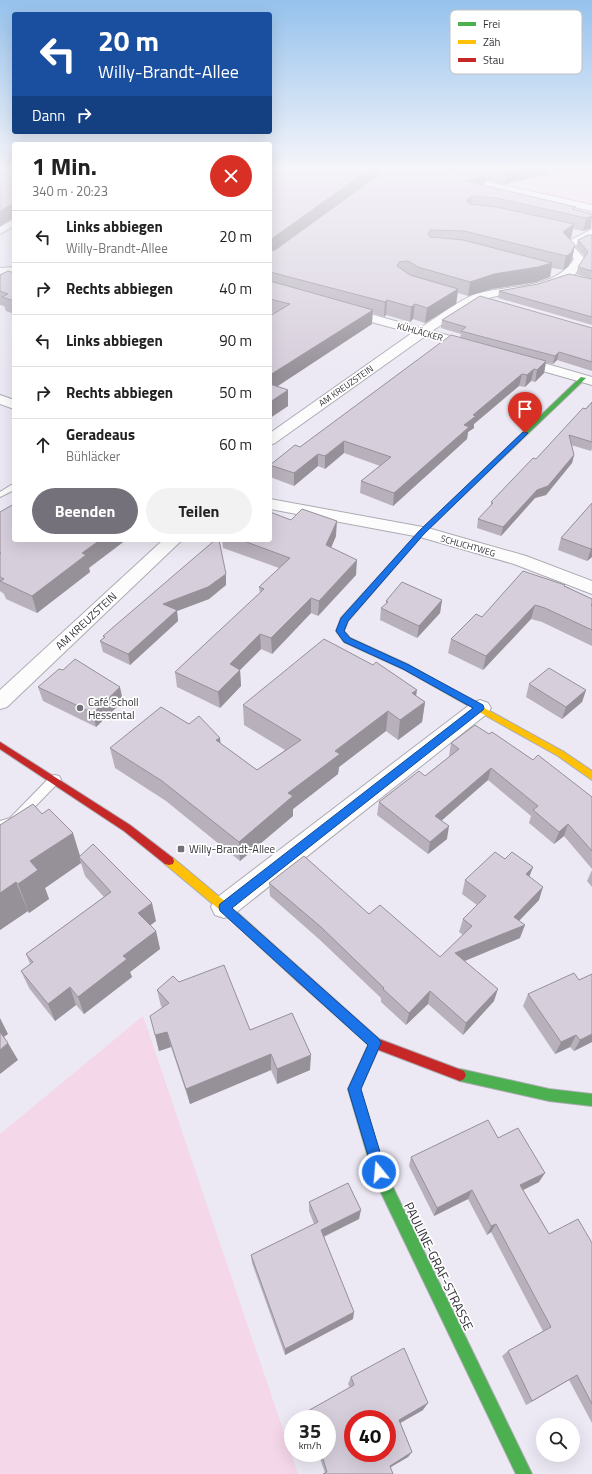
<!DOCTYPE html>
<html lang="de">
<head>
<meta charset="utf-8">
<style>
  :root { --surface:#fff; --page:#f2f2f2; --text:#222; --muted:#767676; --line:#e0e0e0; --accent:#74717a }
  body { margin:0; font-family:"Titillium Web",sans-serif; background:var(--page); color:var(--text); height:100vh; display:flex; flex-direction:column; font-size:15px; white-space:nowrap }
  * { box-sizing:border-box; margin:0 }
  p { font-size:13px; color:var(--muted) }
  .icon { flex:none; width:22px; height:22px; fill:none; stroke:currentColor; stroke-width:2; stroke-linecap:round; stroke-linejoin:round }
  .map { position:relative; flex:1; overflow:hidden }
  .details { position:absolute; left:12px; top:142px; width:260px; height:400px; display:flex; flex-direction:column; background:var(--surface); border-radius:4px; box-shadow:0 4px 16px #0002 }
  .details>* { flex:none }
  .guide { position:absolute; left:12px; top:12px; width:260px; height:122px; border-radius:4px; box-shadow:0 4px 16px #0002; background:#1a4fa0; color:#fff; overflow:hidden }
  .tools { position:absolute; left:536px; top:1418px; display:grid; gap:8px }
  .tools a { display:grid; place-items:center; width:44px; height:44px; border-radius:50%; background:var(--surface); box-shadow:0 4px 16px #0002; font-size:20px }
  .speed { position:absolute; left:284px; top:1410px; display:flex; gap:8px; font-size:20px; font-weight:700; text-align:center }
  .speed>* { display:grid; place-content:center; width:52px; height:52px; border-radius:50%; background:var(--surface); box-shadow:0 4px 16px #0002; line-height:1 }
  .speed small { font-size:10px; font-weight:400 }
  .speed .limit { border:6px solid #d22; background:#fff; color:#111 }
  .pin { position:absolute; display:grid; place-items:center; width:34px; height:34px; color:#fff; margin:-41px -17px; border-radius:50% 50% 50% 0; rotate:-45deg; box-shadow:0 0 4px #0007 }
  .pin .icon { rotate:45deg }
  .me { position:absolute; width:44px; margin:-22px; rotate:343deg; stroke-linejoin:round; filter:drop-shadow(0 0 3px #0008) }
  .turn { display:flex; align-items:center; gap:14px; height:84px; padding:0 20px; font-size:18px }
  .turn .icon { width:52px; height:52px; stroke-width:2.5 }
  .turn b { display:block; font-size:28px; line-height:34px }
  .then { display:flex; align-items:center; height:38px; padding:0 20px; background:#0003; gap:8px; font-size:15px }
  .round { display:grid; place-items:center; flex:none; width:42px; height:42px; border-radius:21px; background:var(--page) }
  .summary { display:flex; align-items:center; justify-content:space-between; height:68px; padding:0 20px }
  h1 { font-size:24px; font-weight:700; line-height:30px }
  .primary-button { display:flex; gap:8px; margin-top:auto; padding:8px 20px }
  .primary-button a { flex:1; height:46px; border-radius:24px; background:var(--accent); color:#fff; font-size:16px; font-weight:700; line-height:46px; text-align:center }
  .primary-button a+a { background:var(--page); color:var(--text) }
  ul { padding:0; list-style:none }
  li { display:flex; align-items:center; gap:12px; height:52px; padding:0 20px; border-top:1px solid var(--line) }
  li div { flex:1 }
  li b { display:block; font-size:15px }
  li em { font-style:normal }
  .map>svg:first-child { display:block }
  .green { fill:#f4d7e9 }
  .lines { fill:none; stroke-linecap:round; stroke-linejoin:round }
  .lane-casing { stroke:#adabb3; stroke-width:2 }
  .street-casing { stroke:#adabb3; stroke-width:2 }
  .fast-casing { stroke:#adabb3; stroke-width:2 }
  .slow-casing { stroke:#adabb3; stroke-width:2 }
  .jam-casing { stroke:#adabb3; stroke-width:2 }
  .lane { fill:#fcfcfd; fill-rule:evenodd }
  .street { fill:#fcfcfd; fill-rule:evenodd }
  .fast { fill:#4caf50; fill-rule:evenodd }
  .slow { fill:#ffc107; fill-rule:evenodd }
  .jam { fill:#c62828; fill-rule:evenodd }
  .wall { fill:#b8b1bc }
  .shaded-wall { fill:#969099 }
  .building { fill:#d6cedb; stroke:#969099; fill-rule:evenodd }
  .route { fill:#1a73e8; stroke:#114b97 }
  .poi-dot { fill:#74717a; stroke:#fff; stroke-width:1.5 }
  .labels { text-anchor:middle; stroke-width:3.5; stroke-linejoin:round; paint-order:stroke }
  .far-street-label { font-size:9px; fill:#333138; stroke:#fff }
  .street-label { font-size:11px; fill:#333138; stroke:#fff }
  .poi-label { font-size:11px; fill:#333138; stroke:#fff; text-anchor:start }
  .near-street-label { font-size:13px; fill:#333138; stroke:#fff }
  .key { fill:#fff; stroke:#c2c1c3; stroke-width:1 }
  .key-label { font-size:11px; fill:#333138 }
</style>
</head>
<body>
<div class="map">
<svg width="592" height="1474" viewBox="0 0 592 1474">
  <rect width="100%" height="100%" fill="#ece9f4"/>
  <!-- green -->
  <g class="green">
    <path d="M548,168h44v38l-66,-16z"/>
    <path d="M143,1016l155,458h-298v-340z"/>
  </g>
  <g class="lines">
    <!-- lane casing -->
    <g class="lane-casing">
      <g id="lane">
        <path d="M11,485h3v5l-14,7v-5z"/>
        <path d="M55,775l4,1 2,3 -2,3 -41,42 -18,7v-10l10,-3 41,-42z"/>
      </g>
    </g>
    <!-- street casing -->
    <g class="street-casing">
      <g id="street">
        <path d="M393,168h19l77,14 103,23v6l-103,-23 -92,-17z"/>
        <path d="M14,219v7l-14,8v-7z"/>
        <path d="M592,229v7l-18,11 11,12c-2,4 -4,9 -8,13 -20,23 -65,18 -92,27 -18,6 -37,22 -53,32l48,13 1,3 -1,3 -5,1 -51,-14 -149,106 -5,2v-12l142,-100 -74,-20 -2,-3 2,-3 4,-1 78,22c16,-10 39,-28 56,-34 32,-10 78,-3 98,-35l-12,-13 1,-2z"/>
        <path d="M14,267v6l-14,1v-6z"/>
        <path d="M516,355l76,22v8l-81,-23 -2,-3 2,-3z"/>
        <path d="M0,395l14,5v9l-14,-5z"/>
        <path d="M270,499l158,29 98,28 66,25v13l-78,-30 -94,-27 -150,-28z"/>
        <path d="M163,540h19l-175,167 -7,2v-19z"/>
        <path d="M480,700l8,3 3,5 -3,5 -255,202 -9,3 -9,-3 -4,-8 4,-8 257,-196z"/>
      </g>
    </g>
    <!-- fast casing -->
    <g class="fast-casing">
      <g id="fast">
        <path d="M581,377l5,1 -162,155 -76,88 -4,10 6,7 59,27 71,40 1,2 -1,2h-6l-71,-40 -59,-27 -8,-11 5,-13 79,-87z"/>
        <path d="M375,1037l4,2 2,4 -21,46 25,82 147,303h-16l-142,-296 -26,-89 23,-50z"/>
        <path d="M460,1069l89,20 43,5v12l-43,-5 -89,-20 -4,-2 -2,-4 2,-4z"/>
      </g>
    </g>
    <!-- slow casing -->
    <g class="slow-casing">
      <g id="slow">
        <path d="M477,704l87,48 28,19v9l-34,-24 -84,-47 -1,-2z"/>
        <path d="M169,857l4,1 55,46 77,69 2,4 -2,4 -4,1 -4,-1 -77,-71 -55,-46 -1,-3 1,-3z"/>
      </g>
    </g>
    <!-- jam casing -->
    <g class="jam-casing">
      <g id="jam">
        <path d="M0,742l130,83 43,33 1,3 -1,3 -4,1 -4,-1 -41,-33 -124,-82z"/>
        <path d="M301,972l4,1 74,66 85,32 2,4 -2,4 -4,2 -89,-34 -74,-66 -2,-4 2,-4z"/>
      </g>
    </g>
    <!-- lane -->
    <use href="#lane" class="lane"/>
    <!-- street -->
    <use href="#street" class="street"/>
    <!-- fast -->
    <use href="#fast" class="fast"/>
    <!-- slow -->
    <use href="#slow" class="slow"/>
    <!-- jam -->
    <use href="#jam" class="jam"/>
  </g>
  <!-- wall -->
  <g class="wall">
    <path d="M14,168v50l-14,8z"/>
    <path d="M270,168h117l-82,60 83,-60h163l-1,6 -45,10 -20,-4 -1,5 92,25 16,4 -1,14 -8,3 -10,-2 -2,9 -2,1 6,6 -3,14 -4,8 -5,3 -11,-2 -2,9 -14,5 -44,7 -24,7 -10,-3 -2,11 -31,19 -12,-4 -3,3 -24,-7 -2,2 -12,-4v11l-94,62 10,20 -18,12v-102l4,-2 -4,-1z"/>
    <path d="M592,235v44l-16,-5 2,-7 7,-10 -9,-10 2,-7z"/>
    <path d="M14,273v41l-8,-3 -2,-5 -4,-1v-30z"/>
    <path d="M592,279v46l-94,-27 1,-7z"/>
    <path d="M442,320l150,8v43l-35,-11 -4,4 -7,-1 -2,10 -9,9 -4,-1 -6,6 -6,-1 -45,38v4l-6,4 -1,7 -74,67 -33,-13 1,-12 19,-15 -36,-13 -19,16 -7,-3 -24,20 -24,-9v-12l30,-18 160,-110 1,-3 -20,-6z"/>
    <path d="M592,402v47l-1,2 -20,-6 3,10 -2,8 -26,32 -11,3 -34,38 -24,-8 1,-9 13,-13v-4l45,-43z"/>
    <path d="M592,503v54l-5,4 -29,-11 3,-12z"/>
    <path d="M0,512l89,56 1,4 -53,41 -31,-14 -2,-5 -4,-3z"/>
    <path d="M336,536l-5,11 25,28 -38,41 -7,-3 -39,41 -11,-5 -21,21 1,16 -21,22 -43,-21 -2,-15 85,-79 -1,-6 20,-19 -56,-20 -1,-8h48z"/>
    <path d="M226,574v11l-17,14 -32,12 1,10 -48,44 -27,-13 -3,-11 4,-3 -1,-2z"/>
    <path d="M565,586l27,13v47l-50,-24 -11,-3 -48,51 -35,-17 3,-14 31,-22z"/>
    <path d="M442,600l-2,13 -23,25 -37,-18 1,-12 5,-4v-3z"/>
    <path d="M373,665l52,37 -3,20 -24,18 -12,-9 -47,36 -1,7 -45,35v7l-53,45 -74,-60 -51,-33 -5,-20 79,-24 31,14v5l37,27 28,-20 -41,-25 -1,-20z"/>
    <path d="M529,684l57,6 -4,12 -20,17 -36,-22z"/>
    <path d="M38,687l85,14 -27,26 -53,-26z"/>
    <path d="M489,734l44,26 59,37v72l-28,-33 -10,8 -25,-21 2,-7 -43,-36 -47,41 6,18 -19,15 -51,-39 2,-13 46,-26 25,-20h-1l2,-13z"/>
    <path d="M0,825l80,31 76,65 -6,4 6,6 4,18 -30,23 2,5 -48,37 -8,-9 -21,16 -26,-33 -8,-17 9,-7 -4,-10 78,-57 -19,-21 -4,-13 -36,25 4,11 -20,14 -1,-2 -28,19z"/>
    <path d="M505,859l28,8 -4,10 10,23 -20,21 1,17 -55,23 29,40 -31,34 -35,-31 -22,21 -25,-23v-4l-61,-58 -50,-44 -1,-13 100,31 71,43 23,-22 -4,-3 4,-13 14,-14 -15,-11 3,-14z"/>
    <path d="M592,870v17l-5,-6z"/>
    <path d="M592,974v68l-18,9 -4,-4 -15,7 -32,-48 5,-12 51,-14z"/>
    <path d="M179,982l71,48 60,40 -33,14 -6,-14 -81,34 -19,-57 -12,4 -4,-16 7,-28 -1,-1 -4,-16z"/>
    <path d="M498,1138l41,44 -16,8 26,44 43,9v180l-23,-43 -43,25 -24,-49 6,-5 35,-20 -52,-99 -4,3 -19,-36 -34,17 -25,-50 2,-9z"/>
    <path d="M309,1202l50,17 -35,18 29,82 -68,36 -33,-92 -1,-8 63,-31 -5,-13z"/>
    <path d="M351,1377l72,33 -23,13 12,29 -4,5 -18,10 -65,6 -7,-20h9v-34h-21v-7l44,-24 -2,-4z"/>
  </g>
  <!-- shaded-wall -->
  <g class="shaded-wall">
    <path d="M371,168h16l-117,86v-14z"/>
    <path d="M524,168h27l-1,6 -45,10 1,-12z"/>
    <path d="M485,176l-1,13 -19,-8z"/>
    <path d="M472,196l-2,13 -4,-9z"/>
    <path d="M11,205l2,13 -13,8v-15z"/>
    <path d="M592,216l-1,12 -8,3 3,-13z"/>
    <path d="M574,224l-3,14 -10,8 2,-14z"/>
    <path d="M575,245l-3,14 -4,8 -5,3 3,-14z"/>
    <path d="M552,263l-2,14 -14,5 -44,7 -24,7 2,-14 24,-8z"/>
    <path d="M458,289l-2,15 -31,19 2,-15z"/>
    <path d="M387,300l-1,15 -2,2 1,-15z"/>
    <path d="M415,304l-2,15 -3,3 1,-15z"/>
    <path d="M373,310l-1,14 -102,67v-16z"/>
    <path d="M559,352l-2,8 -4,4 2,-8z"/>
    <path d="M546,361l-2,12 -9,9 2,-12z"/>
    <path d="M534,369l-3,12 -6,6 2,-12z"/>
    <path d="M522,374l-3,12 -45,38v4l-6,4 -1,7 -74,67 1,-13 70,-68 9,-10z"/>
    <path d="M288,390v16l-18,12v-16z"/>
    <path d="M344,441v12l-19,16v-13z"/>
    <path d="M318,454v12l-24,20v-13z"/>
    <path d="M574,455l-2,8 -26,32 -11,3 -34,38 2,-9 34,-37z"/>
    <path d="M337,521l-1,15 -10,24v-15z"/>
    <path d="M100,540h26l-37,28 1,4 -53,41 -5,-17 50,-43z"/>
    <path d="M592,548v9l-5,4 4,-12z"/>
    <path d="M357,560l-1,15 -38,41 1,-15z"/>
    <path d="M226,574v11l-17,14 -32,12 1,10 -48,44 -2,-11 35,-50z"/>
    <path d="M311,598v15l-39,41 -1,-16z"/>
    <path d="M442,600l-2,13 -23,25 2,-12z"/>
    <path d="M535,605l-4,14 -48,51 3,-14z"/>
    <path d="M260,634l1,15 -21,21 1,16 -21,22 -2,-16 12,-28z"/>
    <path d="M120,687l3,14 -27,26 -3,-14z"/>
    <path d="M417,690l-3,20 -2,-17z"/>
    <path d="M586,690l-4,12 -20,17 4,-12z"/>
    <path d="M425,702l-3,20 -24,18 2,-20z"/>
    <path d="M388,711l-2,20 -47,36 -1,7 -45,35v7l-53,45 -1,-19 49,-49 47,-42z"/>
    <path d="M220,738l2,19 -6,-17z"/>
    <path d="M491,768l-3,12 -55,48 2,-12z"/>
    <path d="M568,824l-4,12 -10,8 5,-12z"/>
    <path d="M449,826l-2,13 -19,15 2,-12z"/>
    <path d="M73,833l8,26 -2,-2 2,6 -36,25 4,11 -20,14 -11,-29 12,-23z"/>
    <path d="M533,867l-5,13 -2,-6z"/>
    <path d="M16,882l12,29 -28,19v-37z"/>
    <path d="M543,887l-4,13 -29,30 4,-13z"/>
    <path d="M152,903l4,18 -13,10 -5,-18z"/>
    <path d="M525,925l-5,13 -68,28 3,-13z"/>
    <path d="M156,931l4,18 -30,23 2,5 -48,37 -6,-17 45,-41z"/>
    <path d="M70,987l6,18 -21,16 -7,-17z"/>
    <path d="M498,989l-4,12 -31,34 3,-12z"/>
    <path d="M430,991l-2,13 -22,21 3,-12z"/>
    <path d="M0,1018l8,16 -7,5 -1,-3z"/>
    <path d="M167,1032l4,15 -12,4 -4,-16z"/>
    <path d="M592,1034v8l-18,9 6,-11z"/>
    <path d="M576,1035l-6,12 -15,7 6,-12z"/>
    <path d="M8,1043l10,17 -18,14v-24z"/>
    <path d="M271,1054v16l-81,34 -4,-15z"/>
    <path d="M311,1055l-1,15 -33,14v-15z"/>
    <path d="M545,1173l-6,9 -24,12 5,-9z"/>
    <path d="M472,1190l-4,9 -34,17 3,-8z"/>
    <path d="M361,1210l-2,9 -39,19 1,-8z"/>
    <path d="M496,1224l-5,8 -4,3 4,-9z"/>
    <path d="M354,1312l-1,7 -68,36v-6z"/>
    <path d="M577,1375l-8,5 -43,25 6,-4z"/>
    <path d="M428,1403l-5,7 -28,16 4,-6z"/>
    <path d="M412,1452l-4,5 -22,13 4,-4z"/>
  </g>
  <!-- building -->
  <g class="building">
    <path d="M0,168h14v40h-1l-1,-3h-1l-11,6z"/>
    <path d="M270,168h101l-101,72z"/>
    <path d="M388,168h51l46,8 -20,5 111,26 -4,2 20,5v2l-6,2 -90,-20 -24,-2 -6,4 3,4 27,3 78,17 -11,8 12,13 -4,8 -5,3 -102,-25 -34,-1 -2,3 2,4 33,3 89,23 -14,4 -44,7 -24,8 -52,-15 -10,-6 -9,1 -2,4 13,9 48,14 -31,19 -12,-4 -4,3 -24,-7 -2,2 -115,-30v-21l5,-1z"/>
    <path d="M486,168h38l-18,4z"/>
    <path d="M588,235h4v36l-14,-4 10,-15 -10,-12z"/>
    <path d="M8,271l6,2v28l-12,-4 6,-3 -8,-3v-16z"/>
    <path d="M569,274l23,5v38l-93,-26 39,-7z"/>
    <path d="M270,281l103,29 -103,65v-59l20,-12 -20,-5z"/>
    <path d="M480,296l112,32v34l-33,-10 -4,4 -94,-25 5,-4 -24,-7z"/>
    <path d="M451,335l95,26 -9,9 -3,-1 -7,6 -5,-1 -49,41 3,1 -12,9 5,2 -75,66 -33,-12 30,-24 -47,-16 -19,15 -7,-2 -24,19 -24,-8 25,-20 5,2z"/>
    <path d="M270,384l18,6 -18,12z"/>
    <path d="M592,402v40l-23,-7 5,20 -26,31 -11,4 -34,37 -25,-8 15,-16 -2,-1 42,-44 3,1 47,-51 3,1z"/>
    <path d="M592,503v45l-1,1 -30,-11z"/>
    <path d="M14,504v36h86l-18,13 4,2 -54,41 -32,-15 4,-2 -4,-2v-24h1h-1v-41z"/>
    <path d="M302,509l35,12 -11,24 31,15 -38,41 -8,-3 -40,40 -11,-4 -30,30 10,6 -22,22 -43,-20 89,-83 -5,-2 31,-29 -49,-18h29v-28l21,8z"/>
    <path d="M215,540h4l7,34 -18,13 -45,17 14,6 -49,44 -28,-13 5,-4 -2,-1z"/>
    <path d="M523,571l42,14 -1,1 28,13v5l-1,1 1,1v24l-47,-22 -10,-3 -49,51 -35,-17 25,-25 6,3z"/>
    <path d="M402,582l40,18 -23,26 -38,-18 7,-6 -2,-1z"/>
    <path d="M324,639l49,26 3,-3 41,28 -5,3 13,9 -25,18 -12,-9 -53,40 5,3 -52,39 5,3 -54,46 -77,-61 -52,-33 51,-41 28,17 10,-8 21,22 -4,2 41,30 44,-30 -58,-35z"/>
    <path d="M75,659l45,28 -27,26 -55,-26 21,-18 4,1z"/>
    <path d="M549,668l37,22 -20,17 -37,-23z"/>
    <path d="M475,725l14,9 3,-2 41,28 5,-5 54,42v54l-24,-27 -9,8 -26,-22 5,-4 -47,-38 -56,48 14,10 -19,16 -51,-40 40,-31 6,5 34,-27 -8,-6z"/>
    <path d="M33,804l9,10 7,-5 24,24 -43,28 8,9 -20,14 -2,-2 -16,11v-68z"/>
    <path d="M93,844l59,59 -14,10 18,18 -33,25 4,3 -49,38 -8,-10 -22,17 -27,-33 12,-9 -7,-8 85,-62 -32,-35z"/>
    <path d="M495,852l10,7 7,-7 21,15 -7,7 17,13 -29,30 11,8 -70,28 43,36 -32,34 -36,-32 -21,22 -26,-24 1,-1 -63,-61 -52,-44 35,-27 65,58 11,-9 60,52 32,-31 -9,-7 23,-23 -21,-16z"/>
    <path d="M224,965l26,65 42,-17 19,42 -34,14 -6,-15 -85,35 -19,-57 -12,3 -5,-19 19,-13 -12,-13 16,-14 6,6z"/>
    <path d="M574,973l5,7 13,-6v60l-12,6 -4,-5 -15,7 -33,-48z"/>
    <path d="M0,1032l8,11 -8,7z"/>
    <path d="M488,1120l10,18 20,-10 27,45 -25,12 29,49 29,-15 14,24v161l-15,-29 -45,26 -24,-50 43,-24 -55,-103 -5,2 -19,-36 -35,18 -26,-51z"/>
    <path d="M348,1183l13,27 -40,20 33,82 -69,37 -34,-94 67,-33 -9,-20z"/>
    <path d="M404,1348l24,55 -29,17 13,32 -22,14 3,8h-70l4,-2 -6,-19h6v-34h-19l-2,-7 48,-27 -3,-8zM353,1419h34v34h-34z"/>
  </g>
  <!-- sky -->
  <linearGradient id="sky" x2="0" y2="1"><stop stop-color="#95c2ed"/><stop offset="0.45" stop-color="#f6f5fa"/><stop offset="1" stop-color="#f6f5fa" stop-opacity="0"/></linearGradient>
  <rect width="592" height="374" fill="url(#sky)"/>
  <!-- route -->
  <path class="route" d="M523,432l5,1 -104,101 -76,87 -4,10 6,7 59,27 74,40 1,3 -1,2 -251,198 147,131 2,4 -20,46 25,83 -2,5 -5,2 -4,-2 -2,-5 -25,-83 20,-44 -148,-134 -1,-4 1,-3 253,-196 -70,-39 -59,-27 -8,-11 5,-13 78,-87z"/>
  <!-- markers -->
  <g class="poi-dot">
    <circle cx="80" cy="708" r="4"/>
    <rect x="177" y="845" width="8" height="8" rx="2"/>
  </g>
  <g class="labels">
    <!-- far-street labels -->
    <g class="far-street-label">
      <text transform="translate(420 332) rotate(16)" y="3">KÜHLÄCKER</text>
      <text transform="translate(346 386) rotate(-35)" y="3">AM KREUZSTEIN</text>
      <text transform="translate(468 546) rotate(16)" y="3">SCHLICHTWEG</text>
    </g>
    <!-- street labels -->
    <g class="street-label">
      <text transform="translate(86 621) rotate(-43)" y="4">AM KREUZSTEIN</text>
    </g>
    <!-- poi labels -->
    <g class="poi-label">
      <text x="88" y="706">Café Scholl<tspan x="88" dy="13">Hessental</tspan></text>
      <text x="189" y="853">Willy-Brandt-Allee</text>
    </g>
    <!-- near-street labels -->
    <g class="near-street-label">
      <text transform="translate(439 1266) rotate(64)" y="5">PAULINE-GRAF-STRASSE</text>
    </g>
  </g>
  <!-- legend -->
  <rect x="450" y="10" width="132" height="64" rx="6" class="key"/>
  <rect x="458" y="22" width="18" height="4" fill="#4caf50"/>
  <rect x="458" y="40" width="18" height="4" fill="#ffc107"/>
  <rect x="458" y="58" width="18" height="4" fill="#c62828"/>
  <g class="key-label">
    <text x="483" y="28">Frei</text>
    <text x="483" y="46">Zäh</text>
    <text x="483" y="64">Stau</text>
  </g>
</svg>
<div class="tools">
<a><svg class="icon" aria-label="search" viewBox="0 0 24 24"><circle cx="10" cy="10" r="6"/><path d="M15 15l6 6"/></svg></a>
</div>
<div class="speed"><div>35<small>km/h</small></div><div class="limit">40</div></div>
<div class="pin" style="left:525px;top:433px;background:#d93025"><svg class="icon" aria-label="arrive" viewBox="0 0 24 24"><path d="M6 21V4h12l-3 4 3 4H6"/></svg></div>
<svg class="me" style="left:379px;top:1172px" viewBox="-20 -20 40 40"><circle r="17" fill="#1a73e8" stroke="#fff" stroke-width="3"/><path d="M0-11L8 9 0 5-8 9z" fill="#fff"/></svg>
<div class="guide">
<div class="turn"><svg class="icon" aria-label="left" viewBox="0 0 24 24"><path d="M17 20v-9H6M10 6l-5 5 5 5"/></svg><div><b>20 m</b>Willy-Brandt-Allee</div></div>
<div class="then">Dann<svg class="icon" aria-label="right" viewBox="0 0 24 24"><path d="M7 20v-9h11M14 6l5 5-5 5"/></svg></div>
</div>
<section class="details">
<div class="summary"><div><h1>1 Min.</h1><p>340 m · 20:23</p></div><a class="round" style="background:#d93025;color:#fff"><svg class="icon" aria-label="close" viewBox="0 0 24 24"><path d="M6 6l12 12M18 6L6 18"/></svg></a></div>
<ul>
<li><svg class="icon" aria-label="left" viewBox="0 0 24 24"><path d="M17 20v-9H6M10 6l-5 5 5 5"/></svg><div><b>Links abbiegen</b><p>Willy-Brandt-Allee</p></div><em>20 m</em></li>
<li><svg class="icon" aria-label="right" viewBox="0 0 24 24"><path d="M7 20v-9h11M14 6l5 5-5 5"/></svg><div><b>Rechts abbiegen</b></div><em>40 m</em></li>
<li><svg class="icon" aria-label="left" viewBox="0 0 24 24"><path d="M17 20v-9H6M10 6l-5 5 5 5"/></svg><div><b>Links abbiegen</b></div><em>90 m</em></li>
<li><svg class="icon" aria-label="right" viewBox="0 0 24 24"><path d="M7 20v-9h11M14 6l5 5-5 5"/></svg><div><b>Rechts abbiegen</b></div><em>50 m</em></li>
<li><svg class="icon" aria-label="ahead" viewBox="0 0 24 24"><path d="M12 20V5M6 11l6-6 6 6"/></svg><div><b>Geradeaus</b><p>Bühläcker</p></div><em>60 m</em></li>
</ul>
<div class="primary-button"><a>Beenden</a><a>Teilen</a></div>
</section>
</div>
</body>
</html>
